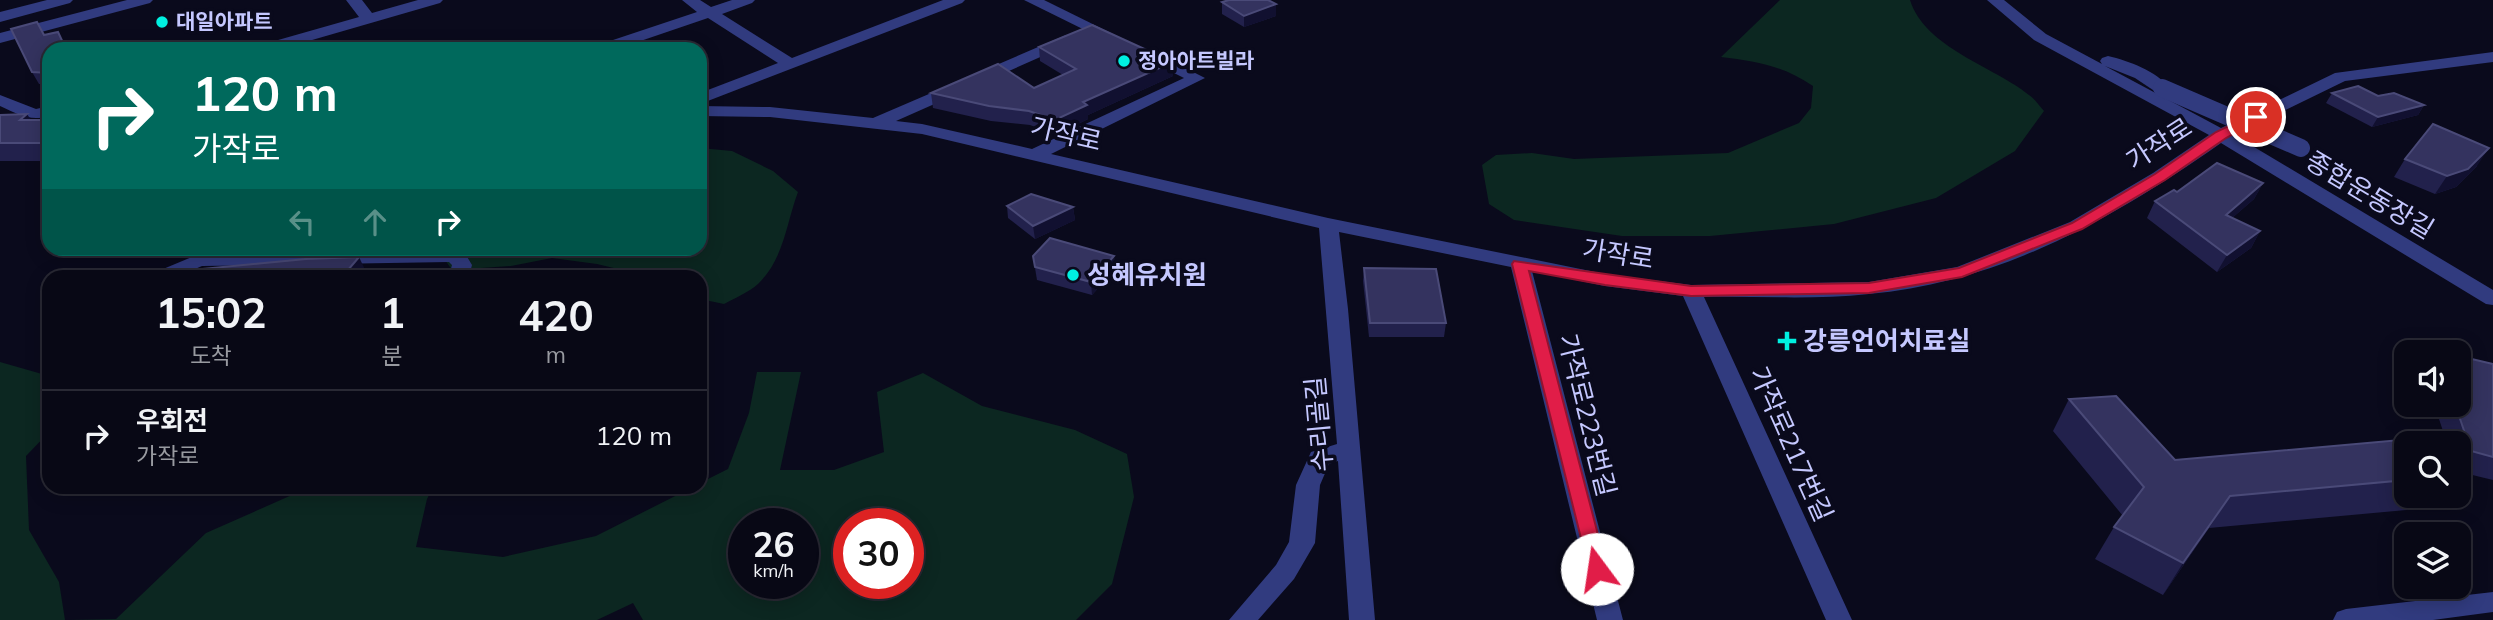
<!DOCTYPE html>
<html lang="ko">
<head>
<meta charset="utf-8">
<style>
  :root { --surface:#080815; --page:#11111e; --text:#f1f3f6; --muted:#989aa0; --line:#292934 }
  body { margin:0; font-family:Mulish,"Noto Sans KR",sans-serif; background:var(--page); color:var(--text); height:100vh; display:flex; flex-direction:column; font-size:26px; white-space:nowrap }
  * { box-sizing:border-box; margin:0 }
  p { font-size:23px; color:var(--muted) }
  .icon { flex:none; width:38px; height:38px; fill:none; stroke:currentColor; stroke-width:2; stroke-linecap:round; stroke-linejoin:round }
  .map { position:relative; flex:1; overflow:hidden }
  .drawer { position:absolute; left:42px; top:270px; width:665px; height:224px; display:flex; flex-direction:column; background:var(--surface); border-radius:21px; box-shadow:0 4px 18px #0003,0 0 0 2px var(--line) }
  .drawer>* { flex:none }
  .guide { position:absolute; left:42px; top:42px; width:665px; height:214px; border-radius:21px; box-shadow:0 4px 18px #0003,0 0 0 2px var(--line); background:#00695c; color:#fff; overflow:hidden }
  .controls { position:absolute; left:2394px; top:340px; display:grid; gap:14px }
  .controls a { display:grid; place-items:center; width:77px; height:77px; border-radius:14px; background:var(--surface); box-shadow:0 4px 18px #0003,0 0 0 2px var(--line); font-size:35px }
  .speed { position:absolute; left:728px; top:508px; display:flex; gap:14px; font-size:35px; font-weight:700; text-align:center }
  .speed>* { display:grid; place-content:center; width:91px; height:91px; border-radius:50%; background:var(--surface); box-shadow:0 4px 18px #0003,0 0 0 2px var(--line); line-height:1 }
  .speed small { font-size:18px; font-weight:400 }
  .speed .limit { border:10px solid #d22; background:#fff; color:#111 }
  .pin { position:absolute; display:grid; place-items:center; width:60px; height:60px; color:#fff; margin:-30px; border:4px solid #fff; border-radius:50%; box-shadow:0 2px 7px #0007 }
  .me { position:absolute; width:77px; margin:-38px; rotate:346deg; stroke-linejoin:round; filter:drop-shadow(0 0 5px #0008) }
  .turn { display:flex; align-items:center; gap:24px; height:147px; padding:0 35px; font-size:32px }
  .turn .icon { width:91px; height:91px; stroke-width:2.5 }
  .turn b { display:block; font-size:49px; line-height:60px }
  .lanes { display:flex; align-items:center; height:66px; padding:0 35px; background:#0003; justify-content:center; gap:35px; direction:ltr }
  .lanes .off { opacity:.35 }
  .eta { display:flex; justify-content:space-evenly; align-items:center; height:119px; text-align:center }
  .eta b { font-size:42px; font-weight:700; line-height:49px }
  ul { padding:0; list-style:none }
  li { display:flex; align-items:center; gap:21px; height:91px; padding:0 35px; border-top:2px solid var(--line) }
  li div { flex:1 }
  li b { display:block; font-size:26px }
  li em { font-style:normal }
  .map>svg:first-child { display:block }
  .green { fill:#0c2721; fill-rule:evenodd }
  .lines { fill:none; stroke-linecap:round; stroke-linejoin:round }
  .minor { fill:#313b7f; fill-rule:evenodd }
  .minor-bridge { stroke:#313b7f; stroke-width:18 }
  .wall { fill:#22214c }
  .shaded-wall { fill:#111030 }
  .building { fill:#34335f; stroke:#4a4a78; stroke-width:2 }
  .route { fill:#e11d48; stroke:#92132f; stroke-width:2 }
  .poi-dot { fill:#00f0e1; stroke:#0a0a1c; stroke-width:2.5 }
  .labels { text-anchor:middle; stroke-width:7; stroke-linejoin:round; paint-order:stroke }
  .far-poi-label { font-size:21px; font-weight:bold; fill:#c5c8ff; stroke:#0a0a1c; text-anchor:start }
  .street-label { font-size:26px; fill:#c5c8ff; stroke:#0a0a1c }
  .poi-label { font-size:26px; font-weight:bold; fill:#c5c8ff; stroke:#0a0a1c; text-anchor:start }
</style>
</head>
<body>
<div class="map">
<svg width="2493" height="620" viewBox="0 0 2493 620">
  <rect width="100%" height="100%" fill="#0a0a1c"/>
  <!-- green -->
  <g class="green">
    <path d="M1780,0h130c15,48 85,67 119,95 6,4 10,11 15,16l-29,40 -79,47 -102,26 -124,12h-88l-108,-16 -25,-16 -7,-39 14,-10 36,-2 42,6 154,-6 71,-30 12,-15 2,-22c-29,-20 -57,-25 -92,-29z"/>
    <path d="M700,148l32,3 41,20 25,21c-12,32 -14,67 -40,92 -9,8 -23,14 -34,20l-24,-5v-23h-53l-50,-12 -45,-6 -41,8 -59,4 -11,-16 1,-6h258z"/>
    <path d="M0,362l49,14v56l-23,24 3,74 30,52 6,38h-65z"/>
    <path d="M757,372h44l-21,98h54l50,-18 -7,-60 46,-19 59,33 93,24 52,24 7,43 -22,87 -36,36h-433l-10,-17 -36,17h-529l48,-1 90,-86 104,-46h123l-6,12 -11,48 87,10 93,-21 97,-49 7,-1v-3l28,-14 21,-56zM744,523h59v60h-59zM849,523h59v60h-59z"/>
  </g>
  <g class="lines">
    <!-- minor -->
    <g class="minor">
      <path d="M47,0h26l-3,3 -70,19v-10z"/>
      <path d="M127,0h26l-3,3 -150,40v-10z"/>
      <path d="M346,0h16l10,13 46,-13h25l-3,3 -159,46h-26l2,-3 102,-29z"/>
      <path d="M682,0h18l11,7 21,-7h23l-3,3 -30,11 70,44 151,-58h22l-3,3 -262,101v-11l78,-30 -70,-45 -91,31h-24l2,-3 102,-34z"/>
      <path d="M1024,0h20l79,39 -8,5 -6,-2z"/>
      <path d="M1987,0h17l42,34 56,30 -2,-3 2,-3 6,-2c21,5 48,15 62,32l-2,4h-12l-21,-14 -30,-12 116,62 114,-55 158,-21v10l-148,19 -111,54 259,155v15l-7,-1 -265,-161c-107,75 -219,139 -352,151 -54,6 -110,2 -165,3l148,323h-26l-143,-324 -78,-10 -73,-15 91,349h-26l-86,-353 -172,-35 9,77 27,311h-26l-11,-159 -9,3 -9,21 -5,58 -21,36 -36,41h-29l47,-55 13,-23 7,-57 15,-33 26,-8 -18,-216 -397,-94 -152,-17 -70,-1v-10l70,1 103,11 193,-83 6,2 2,3 -2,3 -176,78 26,3 110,25 152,-71 -42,-21 -2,-3 2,-3 6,-2 57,29 -154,76 277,64 277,56 86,11 178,-3 88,-15 113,-45 83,-49 56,-38 -175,-95z"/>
      <path d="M0,95l36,14 13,-3v10c-19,6 -31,-2 -49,-10z"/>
      <path d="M411,248l40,2 15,5 6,10 -3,11h-20l3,-11 -3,-3 -247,4 -23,10h-26l3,-4 43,-18z"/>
      <path d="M2493,592v20l-60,8h-100l4,-8 9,-3z"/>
    </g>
    <!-- minor-bridge -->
    <path class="minor-bridge" d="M2162,88l139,60"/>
  </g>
  <!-- wall -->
  <g class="wall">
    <path d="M1222,2l54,2v12l-32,11 -22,-13z"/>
    <path d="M1039,47l134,15v14l-85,39v4l-32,16 -26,-10 -39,-4 -58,-13 -2,-15 103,-5 29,-13 -23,-14z"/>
    <path d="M49,49v35h-10l-7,-12z"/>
    <path d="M2332,93l46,3 46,9 -6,10 -46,12 -46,-24z"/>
    <path d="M0,115l31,5h18v41h-49z"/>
    <path d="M2405,159l72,7 -21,21 -21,7 -41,-17z"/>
    <path d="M2263,183l-9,16 -22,19 28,13 -9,17 -34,24 -70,-54 8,-17 22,-9z"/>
    <path d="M1007,206l66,1 2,13 -40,19 -27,-21z"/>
    <path d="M1033,256h81l1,13 -23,26 -55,-15z"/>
    <path d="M1364,268l82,55 -2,14h-75l-6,-56z"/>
    <path d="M2406,363v12l-3,-8z"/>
    <path d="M2493,364v116l-33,-8 4,3 -5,6v-38h-12l-12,-36 -11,-3h35z"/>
    <path d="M2069,399l106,61 231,-17v52h42l-9,12 -230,21 -46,67 -68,-36 19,-32 9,-11 -70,-85z"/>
  </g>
  <!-- shaded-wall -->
  <g class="shaded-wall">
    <path d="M1276,4v12l-32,11v-11z"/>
    <path d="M1173,62v14l-85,39v4l-32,16 -1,-15 28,-18z"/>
    <path d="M2424,105l-6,10 -46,12 6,-10z"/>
    <path d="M27,114l12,18 -19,-12z"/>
    <path d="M2489,148l-12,18 -21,21 -21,7 12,-18z"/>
    <path d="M2263,183l-9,16 -37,32 9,-16z"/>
    <path d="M1073,207l2,13 -40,19 -2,-13z"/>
    <path d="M2260,231l-9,17 -34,24 10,-17z"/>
    <path d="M1114,256l1,13 -23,26 -1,-13z"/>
    <path d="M359,257l9,19h-25z"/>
    <path d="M2230,496l-21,32 -46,67 20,-32z"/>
  </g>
  <!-- building -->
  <g class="building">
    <path d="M1229,0h39l8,4 -32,12 -22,-14z"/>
    <path d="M37,22l7,13 14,-3 8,17h-17v24l-17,-1 -21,-43z"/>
    <path d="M1092,25l81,37 -90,40 4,3 -32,15 -26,-9 -40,-5 -58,-13 67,-29 36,24 42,-19 -37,-22z"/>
    <path d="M2358,86l20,10 16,-3 30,12 -46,12 -46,-24z"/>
    <path d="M27,114l-7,6h29v23h-49v-28z"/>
    <path d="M2433,124l56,24 -21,21 -21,7 -42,-17z"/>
    <path d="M2217,163l46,20 -37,32 34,16 -33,24 -72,-54 19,-11 3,2z"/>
    <path d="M1031,194l42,13 -40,19 -26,-20z"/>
    <path d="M1050,238l64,18 -23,26 -56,-15 -2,-11z"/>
    <path d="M359,257l-16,19h-204l2,-1 165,-16z"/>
    <path d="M1364,268l72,1 10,54h-76z"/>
    <path d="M2417,347l20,5h-19z"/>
    <path d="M2459,356l34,8v93l-22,-6 -16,-47h4z"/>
    <path d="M2116,396l59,64 248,-22 5,5h-22v37l-176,16 -47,67 -69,-36 30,-40 -75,-88z"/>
  </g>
  <!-- route -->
  <path class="route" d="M2256,113l7,4 -2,2 -35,19 -61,42 -83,49 -120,48 -93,16 -178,3 -86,-11 -76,-14 78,298 -3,5 -7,3 -7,-3 -78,-310 2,-3 177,25 178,-3 90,-15 113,-45 83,-49 61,-42z"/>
  <!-- markers -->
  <g class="poi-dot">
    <circle cx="162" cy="22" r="7"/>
    <circle cx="1124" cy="61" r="7"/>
    <circle cx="1073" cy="275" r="7"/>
    <path d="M1783.5 330.5h7v7h7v7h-7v7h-7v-7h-7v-7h7z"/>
  </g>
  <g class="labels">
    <!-- far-poi labels -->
    <g class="far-poi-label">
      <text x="176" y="29">대일아파트</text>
      <text x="1138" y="68">정아아트빌라</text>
    </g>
    <!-- street labels -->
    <g class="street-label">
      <text transform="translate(1066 134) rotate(13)" y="9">가작로</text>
      <text transform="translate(2159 144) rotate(-33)" y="9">가작로</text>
      <text transform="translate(2370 195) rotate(31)" y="9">종합운동장길</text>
      <text transform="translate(1618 254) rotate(9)" y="9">가작로</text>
      <text transform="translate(1587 415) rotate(76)" y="9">가작로223번길</text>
      <text transform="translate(1319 424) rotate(-95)" y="9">수리골길</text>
      <text transform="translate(1791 444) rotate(66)" y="9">가작로217번길</text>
    </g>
    <!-- poi labels -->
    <g class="poi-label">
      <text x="1087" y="284">성혜유치원</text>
      <text x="1803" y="350">강릉언어치료실</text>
    </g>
  </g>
</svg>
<div class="controls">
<a><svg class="icon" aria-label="sound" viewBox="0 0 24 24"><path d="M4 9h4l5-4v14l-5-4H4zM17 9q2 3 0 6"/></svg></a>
<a><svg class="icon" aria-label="search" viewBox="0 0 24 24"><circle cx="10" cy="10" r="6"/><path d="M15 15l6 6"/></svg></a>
<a><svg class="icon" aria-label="layers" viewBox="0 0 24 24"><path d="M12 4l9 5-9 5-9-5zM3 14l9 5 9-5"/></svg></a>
</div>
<div class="speed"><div>26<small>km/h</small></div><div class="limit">30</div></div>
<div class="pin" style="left:2256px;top:117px;background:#d93025"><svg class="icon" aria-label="arrive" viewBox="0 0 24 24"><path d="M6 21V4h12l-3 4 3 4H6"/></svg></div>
<svg class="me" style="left:1597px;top:569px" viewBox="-20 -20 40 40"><circle r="19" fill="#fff"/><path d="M0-13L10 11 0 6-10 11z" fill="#e11d48"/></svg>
<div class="guide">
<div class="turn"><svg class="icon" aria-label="right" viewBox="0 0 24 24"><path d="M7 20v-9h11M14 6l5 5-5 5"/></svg><div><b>120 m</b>가작로</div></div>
<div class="lanes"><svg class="icon off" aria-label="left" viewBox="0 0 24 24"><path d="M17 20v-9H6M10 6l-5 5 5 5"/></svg><svg class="icon off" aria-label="ahead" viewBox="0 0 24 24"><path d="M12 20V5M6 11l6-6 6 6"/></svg><svg class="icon" aria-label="right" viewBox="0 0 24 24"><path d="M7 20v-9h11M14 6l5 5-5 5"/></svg></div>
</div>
<section class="drawer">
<div class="eta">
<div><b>15:02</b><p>도착</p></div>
<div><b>1</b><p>분</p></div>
<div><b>420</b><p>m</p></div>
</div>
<ul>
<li><svg class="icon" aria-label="right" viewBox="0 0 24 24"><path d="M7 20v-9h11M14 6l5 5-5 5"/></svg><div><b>우회전</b><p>가작로</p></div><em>120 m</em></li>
</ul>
</section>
</div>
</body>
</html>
